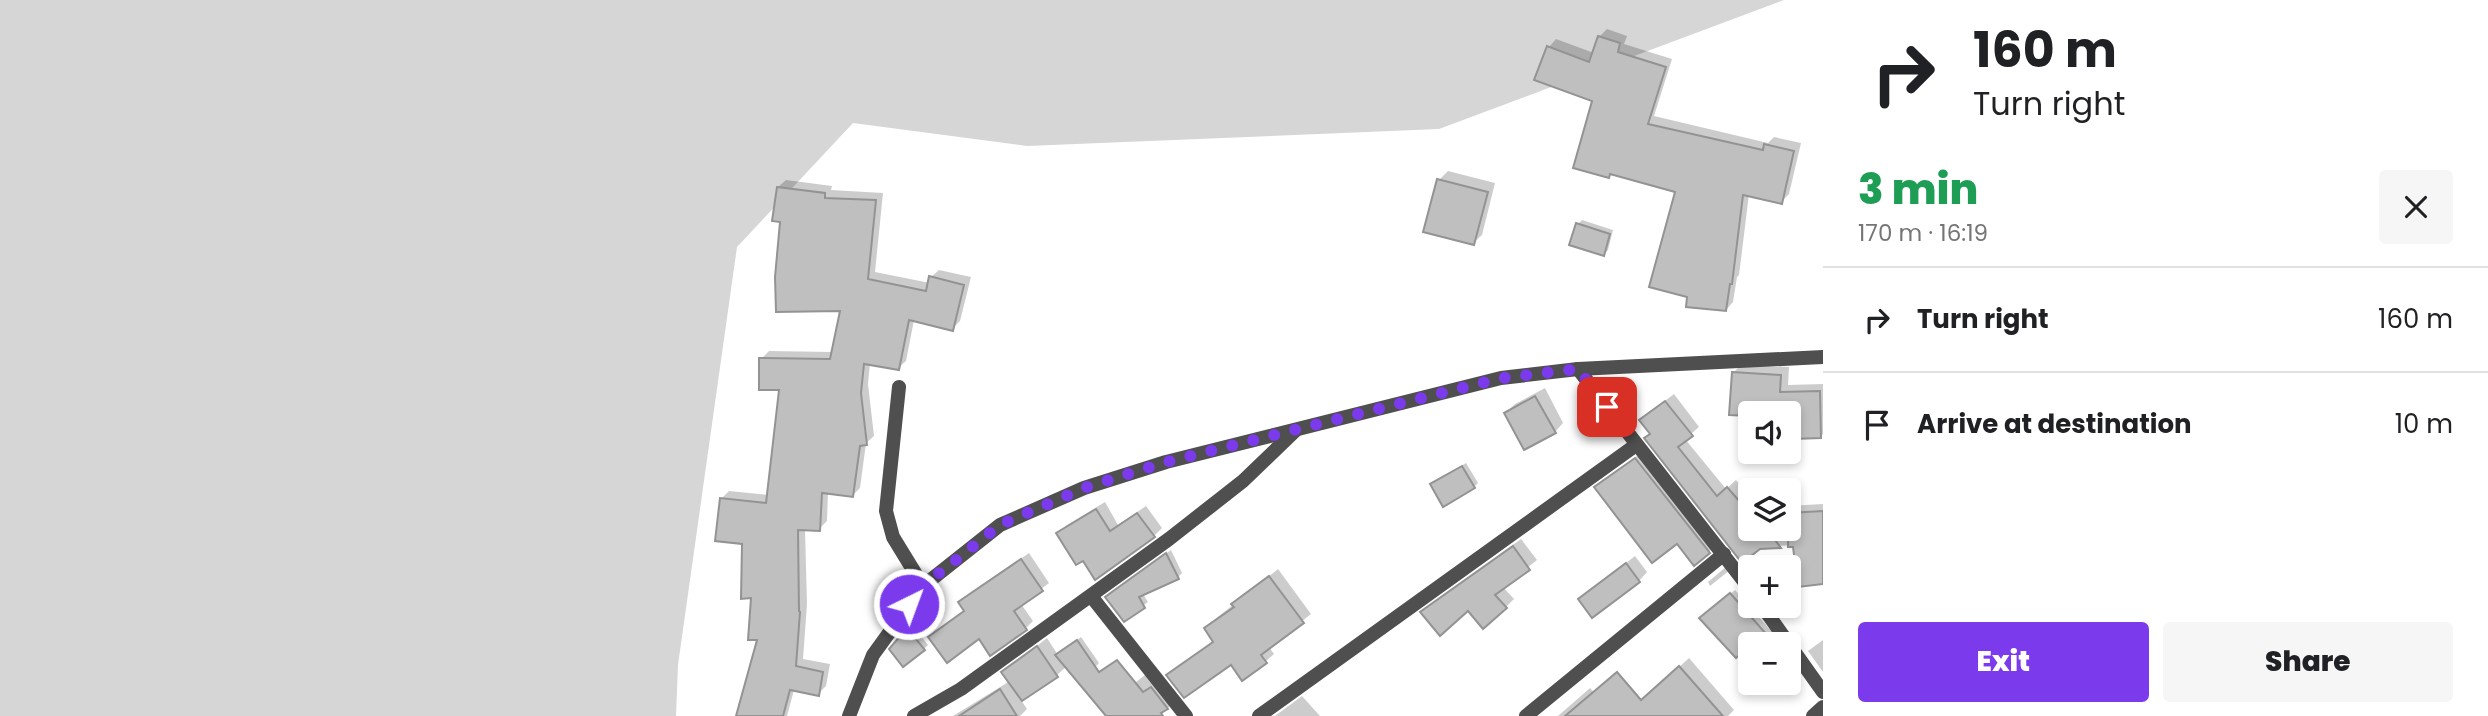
<!DOCTYPE html>
<html lang="en">
<head>
<meta charset="utf-8">
<style>
  :root { --surface:#fff; --page:#f6f6f6; --text:#202124; --muted:#757577; --line:#e0e0e0; --accent:#7c3aed }
  body { margin:0; font-family:Poppins,sans-serif; background:var(--page); color:var(--text); height:100vh; display:flex; flex-direction:column; font-size:26px; white-space:nowrap }
  * { box-sizing:border-box; margin:0 }
  p { font-size:23px; color:var(--muted) }
  .icon { flex:none; width:38px; height:38px; fill:none; stroke:currentColor; stroke-width:2; stroke-linecap:round; stroke-linejoin:round }
  .map { position:relative; flex:1; overflow:hidden }
  .drawer { display:flex; flex-direction:column; background:var(--surface); width:665px }
  .drawer>* { flex:none }
  .hud { background:#fff; color:var(--text); overflow:hidden }
  .buttons { position:absolute; left:1738px; top:401px; display:grid; gap:14px }
  .buttons a { display:grid; place-items:center; width:63px; height:63px; border-radius:7px; background:var(--surface); box-shadow:0 4px 10px #0003; font-size:35px }
  .pin { position:absolute; display:grid; place-items:center; width:60px; height:60px; color:#fff; margin:-30px; border-radius:14px; box-shadow:0 4px 10px #0006 }
  .me { position:absolute; width:77px; margin:-38px; rotate:42deg; stroke-linejoin:round; filter:drop-shadow(0 0 5px #0008) }
  .turn { display:flex; align-items:center; gap:24px; height:147px; padding:0 35px; font-size:32px }
  .turn .icon { width:91px; height:91px; stroke-width:2.5 }
  .turn b { display:block; font-size:49px; line-height:60px }
  .round { display:grid; place-items:center; flex:none; width:74px; height:74px; border-radius:7px; background:var(--page) }
  .summary { display:flex; align-items:center; justify-content:space-between; height:119px; padding:0 35px }
  h1 { font-size:42px; font-weight:800; line-height:52px; color:#1e9e55 }
  .cta { display:flex; gap:14px; margin-top:auto; padding:14px 35px }
  .cta a { flex:1; height:80px; border-radius:7px; background:var(--accent); color:#fff; font-size:28px; font-weight:800; line-height:80px; text-align:center }
  .cta a+a { background:var(--page); color:var(--text) }
  ul { padding:0; list-style:none }
  li { display:flex; align-items:center; gap:21px; height:105px; padding:0 35px; border-top:2px solid var(--line) }
  li div { flex:1 }
  li b { display:block; font-size:26px }
  li em { font-style:normal }
  main { display:flex; flex:1; min-height:0 }
  .map>svg:first-child { display:block }
  .green { fill:#d6d6d6 }
  .shadow { fill:#0003 }
  .building { fill:#bfbfbf; stroke:#939393; stroke-width:2 }
  .lines { fill:none; stroke-linecap:round; stroke-linejoin:round }
  .minor { stroke:#4f4f4f; stroke-width:14 }
  .route { stroke:#7c3aed; stroke-width:12; stroke-dasharray:0 21.6 }
</style>
</head>
<body>
<main>
<div class="map">
<svg width="1823" height="716" viewBox="0 0 1823 716">
  <rect width="100%" height="100%" fill="#fff"/>
  <!-- green -->
  <path class="green" d="M0,0h1784l-345,129 -412,17 -174,-23 -116,124 -59,418 -2,51h-676z"/>
  <!-- shadow -->
  <g class="shadow">
    <path d="M1607,29l20,7 -3,8 48,15 -18,57 114,27 6,-6 27,6 -12,51 -8,8 -32,-8 -10,81 -2,2 -4,25 -7,8 -37,-15 -12,-104 -65,-18 -3,3 -15,-76 -45,-53 7,-8 38,14 5,-16z"/>
    <path d="M1448,171l47,12 -13,52 -9,8 -34,-63z"/>
    <path d="M786,180l46,6 -1,4 52,3 -8,79 55,11 1,-6 8,-7 32,7 -11,44 -8,8 -38,-9 -8,41 -8,7 -28,-5 -2,21 6,52 -8,7 -6,45 -7,7 -25,-3 -1,29 -8,8h-14l2,75 -4,55 27,5 -4,22 -8,8 -24,-4 -7,26h-49l21,-77 -16,-97 -22,-43 8,-8 40,4 12,-106 -20,-30 8,-8 64,1 9,-42 -60,-89 -4,-34z"/>
    <path d="M1582,220l31,10 -5,20 -4,4 -26,-30z"/>
    <path d="M1741,365l48,2 -1,18 35,-1v50l-3,3 -32,-24 -38,1 -17,-41z"/>
    <path d="M1545,388l18,35 -8,9 -49,-19 9,-9z"/>
    <path d="M1674,394l25,33 -14,12 41,50 10,-9 14,17v31h38v-22l35,-2v78l-29,-37 -35,2 -107,-113 -3,-21z"/>
    <path d="M1645,450l72,93 -8,9 -32,-11 -81,-54z"/>
    <path d="M1466,463l12,20 -4,4 -42,-3z"/>
    <path d="M1105,502l13,23 28,-19 16,22 -8,8 -71,23 -24,-26 8,-8z"/>
    <path d="M1521,539l16,21 -34,27 11,12 -8,8 -84,5z"/>
    <path d="M1171,550l11,23 -4,4 -35,17 5,8 -24,17 -12,-26z"/>
    <path d="M1029,553l20,30 -28,21 12,17 -7,7 -47,9 -41,-7 27,-20 -5,-7 8,-8z"/>
    <path d="M1635,556l12,16 -8,9 -59,18z"/>
    <path d="M1727,566l3,4 -20,16 -2,-4z"/>
    <path d="M1278,569l33,45 -42,33 5,7 -9,8 -88,6 38,-28 -9,-11 8,-9z"/>
    <path d="M1735,590l48,54h-33v16l-44,-46z"/>
    <path d="M912,625l16,20 -4,4h-32z"/>
    <path d="M1081,637l18,26 -4,4 -28,-1 -10,9 -36,25 6,9 -7,7h-67l57,-35 -6,-9 43,-34 11,17z"/>
    <path d="M1823,640v32l-15,-21z"/>
    <path d="M1788,651l13,17 -13,10z"/>
    <path d="M1689,658l45,52 -6,6h-69l-6,-25z"/>
    <path d="M1145,675l25,31 -10,10h-52l4,-15z"/>
    <path d="M1767,682h16l-10,8z"/>
    <path d="M1590,688l22,26 -2,2h-52z"/>
    <path d="M1302,696l18,20h-45z"/>
  </g>
  <!-- building -->
  <g class="building">
    <path d="M1598,36l22,7 -2,9 48,15 -18,57 115,26 1,-6 30,7 -12,53 -39,-9 -11,89h-2l-4,27 -40,-4 1,-10 -38,-10 26,-95 -65,-18 -1,4 -36,-10 19,-67 -58,-21 13,-34 42,16z"/>
    <path d="M1437,179l51,13 -14,53 -51,-13z"/>
    <path d="M777,187l48,6v5l51,2 -8,79 58,12 3,-15 35,9 -11,46 -44,-11 -10,50 -35,-6 -3,29 6,52 -7,1 -7,51 -31,-4 -2,38 -22,-1 1,81 1,1 -4,54 27,6 -4,24 -29,-6 -7,26h-47l21,-76h-9l3,-42 -10,1 1,-55 -27,-3 5,-43 46,5 13,-113h-20v-32l71,1 10,-48 -64,1 -1,-35 5,-55 -8,-1z"/>
    <path d="M1576,223l34,11 -6,22 -35,-11z"/>
    <path d="M1732,372l49,3 -1,17 40,-1 1,47 -28,1 -1,-21h-4v-5h-38v3l-21,-1z"/>
    <path d="M1535,396l21,37 -32,17 -20,-37z"/>
    <path d="M1665,401l28,35 -15,11 39,49 10,-9 20,23 3,-2v20h16l15,20 -21,1 -18,14 -98,-125 6,-4 -11,-14z"/>
    <path d="M1635,458l75,95 -16,13 -17,-22 -25,19 -58,-76z"/>
    <path d="M1462,466l13,22 -32,19 -13,-23z"/>
    <path d="M1096,509l14,22 27,-18 18,24 -60,43 -12,-19 -7,4 -20,-32z"/>
    <path d="M1823,511v73l-25,3 -5,-40h-5v-34z"/>
    <path d="M1513,546l17,24 -35,25 12,13 -24,21 -15,-18 -28,25 -20,-24z"/>
    <path d="M1166,553l13,26 -40,18 6,11 -21,14 -19,-25z"/>
    <path d="M1021,559l22,32 -29,20 13,19 -37,26 -11,-17 -32,24 -19,-26 36,-26 -6,-9z"/>
    <path d="M1626,563l14,19 -48,36 -14,-19z"/>
    <path d="M1269,576l35,47 -43,32 6,8 -25,18 -11,-16 -47,33 -18,-23 47,-33 -9,-14 30,-21 -3,-3z"/>
    <path d="M1730,593l45,51h-25v19l-8,-10 -6,5 -37,-40z"/>
    <path d="M907,628l18,22 -22,17 -14,-18z"/>
    <path d="M1077,640l22,32 18,-12 26,32 8,-5 17,22 -7,4 2,3h-57l-51,-61z"/>
    <path d="M1037,646l21,31 -36,24 -21,-29z"/>
    <path d="M1679,666l44,50h-158l52,-44 24,28z"/>
    <path d="M1000,689l17,27h-58z"/>
  </g>
  <g class="lines">
    <!-- minor -->
    <g class="minor">
      <path d="M1578,369l172,220"/>
      <path d="M899,387l-13,124 7,26 30,49"/>
      <path d="M1091,596l95,120"/>
      <path d="M1762,606l61,86"/>
      <path d="M849,716l24,-61 50,-69 77,-61 84,-37 82,-26 335,-84 77,-9 245,-12"/>
      <path d="M914,716l47,-27 208,-150 74,-58 53,-51"/>
      <path d="M1259,716l377,-271"/>
      <path d="M1526,716l198,-162"/>
      <path d="M1813,716l10,-9"/>
    </g>
  </g>
  <g class="lines">
    <!-- route -->
    <path class="route" d="M909,604l14,-18 77,-61 84,-37 82,-26 336,-84 76,-9 29,38"/>
  </g>
</svg>
<div class="buttons">
<a><svg class="icon" aria-label="sound" viewBox="0 0 24 24"><path d="M4 9h4l5-4v14l-5-4H4zM17 9q2 3 0 6"/></svg></a>
<a><svg class="icon" aria-label="layers" viewBox="0 0 24 24"><path d="M12 4l9 5-9 5-9-5zM3 14l9 5 9-5"/></svg></a>
<a>+</a>
<a>−</a>
</div>
<div class="pin" style="left:1607px;top:407px;background:#d93025"><svg class="icon" aria-label="arrive" viewBox="0 0 24 24"><path d="M6 21V4h12l-3 4 3 4H6"/></svg></div>
<svg class="me" style="left:909px;top:604px" viewBox="-20 -20 40 40"><circle r="17" fill="#7c3aed" stroke="#fff" stroke-width="3"/><path d="M0-11L8 9 0 5-8 9z" fill="#fff"/></svg>
</div>
<section class="drawer">
<div class="hud">
<div class="turn"><svg class="icon" aria-label="right" viewBox="0 0 24 24"><path d="M7 20v-9h11M14 6l5 5-5 5"/></svg><div><b>160 m</b>Turn right</div></div>
</div>
<div class="summary"><div><h1>3 min</h1><p>170 m · 16:19</p></div><a class="round"><svg class="icon" aria-label="close" viewBox="0 0 24 24"><path d="M6 6l12 12M18 6L6 18"/></svg></a></div>
<ul>
<li><svg class="icon" aria-label="right" viewBox="0 0 24 24"><path d="M7 20v-9h11M14 6l5 5-5 5"/></svg><div><b>Turn right</b></div><em>160 m</em></li>
<li><svg class="icon" aria-label="arrive" viewBox="0 0 24 24"><path d="M6 21V4h12l-3 4 3 4H6"/></svg><div><b>Arrive at destination</b></div><em>10 m</em></li>
</ul>
<div class="cta"><a>Exit</a><a>Share</a></div>
</section>
</main>
</body>
</html>
